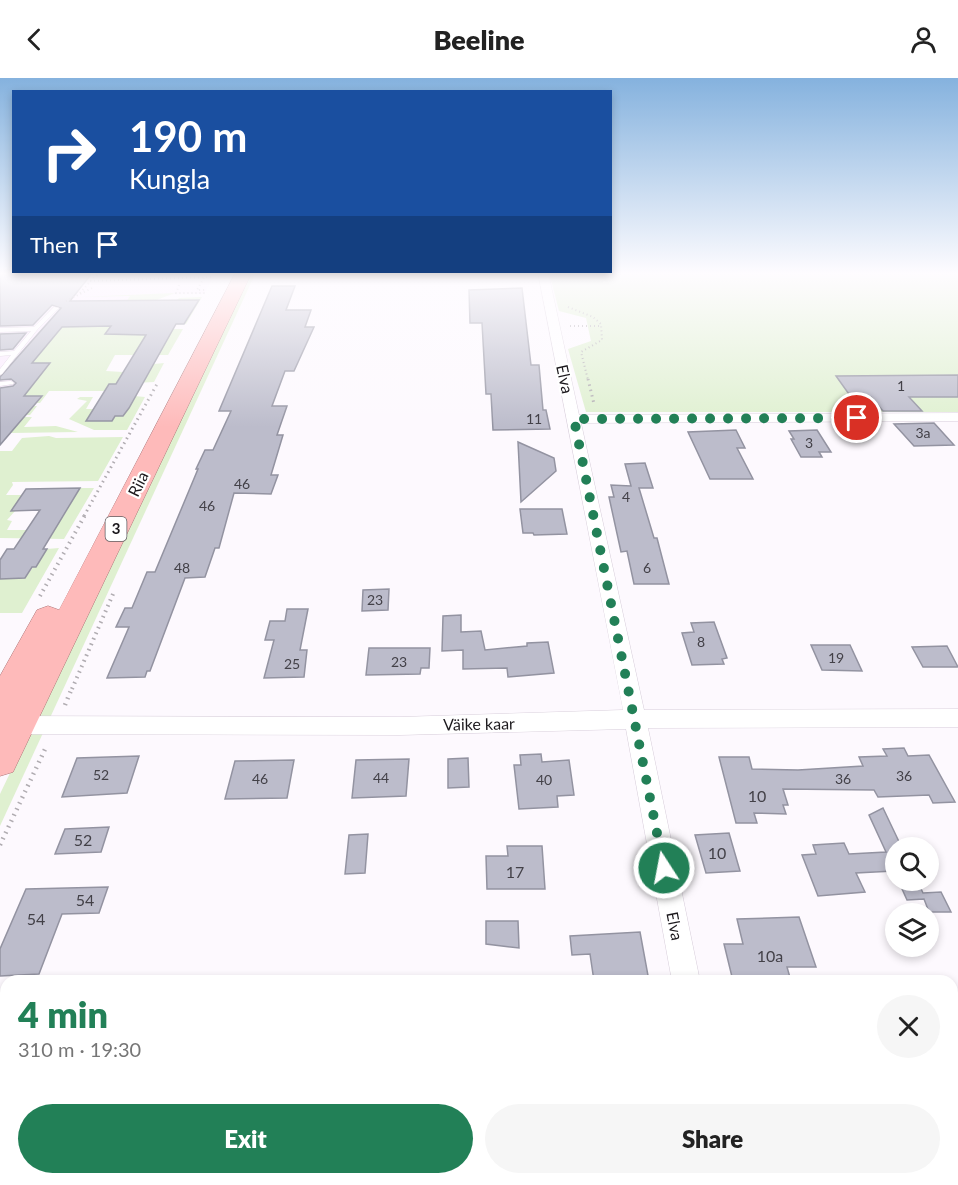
<!DOCTYPE html>
<html lang="en">
<head>
<meta charset="utf-8">
<style>
  :root { --surface:#fff; --page:#f6f6f6; --text:#222; --muted:#767676; --accent:#228057 }
  body { margin:0; font-family:Lato,sans-serif; background:var(--page); color:var(--text); height:100vh; display:flex; flex-direction:column; font-size:22px; white-space:nowrap }
  * { box-sizing:border-box; margin:0 }
  p { font-size:20px; color:var(--muted) }
  .icon { flex:none; width:33px; height:33px; fill:none; stroke:currentColor; stroke-width:2; stroke-linecap:round; stroke-linejoin:round }
  .map { position:relative; flex:1; overflow:hidden }
  .panel { position:absolute; left:0px; top:897px; width:958px; height:210px; display:flex; flex-direction:column; background:var(--surface); border-radius:18px 18px 0 0; box-shadow:0 3px 9px #0003 }
  .panel>* { flex:none }
  .guide { position:absolute; left:12px; top:12px; width:600px; height:183px; border-radius:0px; box-shadow:0 3px 9px #0003; background:#1a4fa0; color:#fff; overflow:hidden }
  .controls { position:absolute; left:885px; top:759px; display:grid; gap:12px }
  .controls a { display:grid; place-items:center; width:54px; height:54px; border-radius:50%; background:var(--surface); box-shadow:0 3px 9px #0003; font-size:30px }
  .pin { position:absolute; display:grid; place-items:center; width:51px; height:51px; color:#fff; margin:-26px; border:3px solid #fff; border-radius:50%; box-shadow:0 2px 6px #0007 }
  .me { position:absolute; width:66px; margin:-33px; rotate:349deg; stroke-linejoin:round; filter:drop-shadow(0 0 4px #0008) }
  .turn { display:flex; align-items:center; gap:21px; height:126px; padding:0 18px; font-size:27px }
  .turn .icon { width:78px; height:78px; stroke-width:2.5 }
  .turn b { display:block; font-size:42px; line-height:51px }
  .then { display:flex; align-items:center; height:57px; padding:0 18px; background:#0003; gap:12px; font-size:22px }
  .round { display:grid; place-items:center; flex:none; width:63px; height:63px; border-radius:32px; background:var(--page) }
  .headline { display:flex; align-items:center; justify-content:space-between; height:102px; padding:0 18px }
  h1 { font-size:36px; font-weight:800; line-height:45px; color:var(--accent) }
  .primary-button { display:flex; gap:12px; margin-top:auto; padding:12px 18px }
  .primary-button a { flex:1; height:69px; border-radius:36px; background:var(--accent); color:#fff; font-size:24px; font-weight:800; line-height:69px; text-align:center }
  .primary-button a+a { background:var(--page); color:var(--text) }
  header { display:flex; justify-content:space-between; align-items:center; height:78px; padding:0 18px; background:var(--surface); font-size:27px; font-weight:800 }
  .map>svg:first-child { display:block }
  .built { fill:#faebfe }
  .green { fill:#dff0d0 }
  .building { fill:#bcbccb; stroke:#9393a1; stroke-width:1.5 }
  .lines { fill:none; stroke-linecap:round; stroke-linejoin:round }
  .service-casing { stroke:#d7cdda; stroke-width:1 }
  .minor-casing { stroke:#d7cdda; stroke-width:1 }
  .trunk-casing { stroke:#ae7678; stroke-width:1 }
  .path-far3 { stroke:#b0acb1; stroke-width:2; stroke-dasharray:1 3; stroke-linecap:butt }
  .path-far2 { stroke:#b0acb1; stroke-width:3; stroke-dasharray:1.5 4; stroke-linecap:butt }
  .path-far1 { stroke:#b0acb1; stroke-width:4; stroke-dasharray:1.5 4.5; stroke-linecap:butt }
  .path { stroke:#b0acb1; stroke-width:4.5; stroke-dasharray:1.5 5; stroke-linecap:butt }
  .service { fill:#fff; fill-rule:evenodd }
  .minor { fill:#fff; fill-rule:evenodd }
  .trunk { fill:#febaba; fill-rule:evenodd }
  .route { stroke:#228057; stroke-width:10; stroke-dasharray:0 18 }
  .labels { text-anchor:middle; stroke-width:4.5; stroke-linejoin:round; paint-order:stroke }
  .number-label { font-size:14px; fill:#434148 }
  .shield { fill:#fff; stroke:#5f5d60; stroke-width:1.5 }
  .shield-label { font-size:15px; font-weight:bold; fill:#1b181c }
  .street-label { font-size:16px; fill:#1b181c; stroke:#fff }
  .near-number-label { font-size:16px; fill:#434148 }
</style>
</head>
<body>
<header><svg class="icon" aria-label="back" viewBox="0 0 24 24"><path d="M15 5l-7 7 7 7"/></svg>Beeline<svg class="icon" aria-label="person" viewBox="0 0 24 24"><circle cx="12" cy="8" r="4"/><path d="M4 21q1-7 8-7t8 7"/></svg></header>
<div class="map">
<svg width="958" height="1107" viewBox="0 0 958 1107">
  <rect width="100%" height="100%" fill="#fdf9fe"/>
  <!-- built -->
  <path class="built" d="M0,194h216l-12,22 -73,1 -21,31 -48,1 -43,64h-19z"/>
  <!-- green -->
  <g class="green">
    <path d="M249,194h7l-256,554v-32z"/>
    <path d="M549,194h409v140h-372l-18,-63 23,-8 -5,-23 -27,-7z"/>
    <path d="M175,215l-24,9 18,7 10,-11 23,-1 -16,27 -75,2 -6,8h32l12,-5h34l-15,26h-53l-9,16 17,1 -5,10 36,-18 10,-1 -10,19 -20,1 -5,8h-80l-9,12h-6l-2,3h5l-7,9h-30l19,-24 9,-40 15,-1 19,-23 48,-1 20,-30 -51,1z"/>
    <path d="M134,318l11,1 -18,33h-33l-25,-11 18,-18 -10,-2 3,-2h13l-7,12h7z"/>
    <path d="M0,339h32l-8,10 32,-1 22,6 -67,1 8,-10z"/>
    <path d="M49,358l7,2 67,-1 -25,44 -86,1 1,3 -7,10h16l-10,16h3l-8,9 5,1 -5,9h23l9,-13h24l17,-29h14l-30,51 -64,-1v-87h12l10,-13z"/>
    <path d="M59,470l-37,65h-22v-34l25,-1 22,-29z"/>
  </g>
  <!-- building -->
  <g class="building">
    <path d="M0,194h93l-23,29 129,-1 -15,24h-8l-47,84 -6,8h-8l-3,5h-26l23,-37h7l30,-49 -41,-1 6,-8 -49,1 -30,36h18l-26,33h18l-42,49v-57l13,-2 3,-3 -5,-4 -11,1v-3l61,-69 -9,-3 -19,20 -33,1z"/>
    <path d="M272,208h23l-9,24h25l-6,17h9l-20,44h-9l-13,35h15l-10,29h6l-12,40h7l-7,19 -37,-1 -15,55h-4l-10,29 -20,1 -35,93h-3l-2,6 -38,1 22,-51h-13l9,-19h7l15,-36h8l43,-103h-2l9,-19h8l18,-39h-12z"/>
    <path d="M522,210l9,77h8l4,45h3l4,19 -57,1 -2,-36h-5l-4,-71h-12l-1,-33z"/>
    <path d="M26,255l-13,16 -13,1v-16z"/>
    <path d="M958,297v22h-49l13,14h-39l-12,-14h-20l-15,-21z"/>
    <path d="M934,345l20,22 -40,1 -20,-22z"/>
    <path d="M736,352l9,18h-8l16,31h-43l-22,-47z"/>
    <path d="M817,352l14,22h-12l3,5h-21l-10,-18h3l-5,-8z"/>
    <path d="M518,364l36,16 2,13 -35,31z"/>
    <path d="M645,385l8,25h-14l15,50h3l12,46h-35l-7,-33 -6,1 -12,-55h5l-3,-12 20,1 -6,-22z"/>
    <path d="M80,410l-37,61h4l-11,18h-4l-7,11 -25,1v-19l7,-11h7l26,-39 -29,1 15,-22z"/>
    <path d="M520,431h42l5,25 -33,1 -1,-2h-10z"/>
    <path d="M389,511l-1,21 -26,1 1,-21z"/>
    <path d="M287,531h21l-8,41h7l-3,27 -40,1 10,-38h-9l5,-19h15z"/>
    <path d="M461,537v17l20,-1 4,19 42,-4v-3l21,-1 6,31 -46,4 -1,-9 -44,1v-19l-21,1 1,-35z"/>
    <path d="M714,544l13,36 -5,1 2,5 -32,1 -10,-32 12,-1 -3,-9z"/>
    <path d="M811,567h39l12,26 -40,-1z"/>
    <path d="M947,568l11,21h-35l-11,-20z"/>
    <path d="M369,570h61l-1,20h-8l-1,6 -54,1z"/>
    <path d="M904,670l4,8 21,-1 26,47 -22,1 -4,-8 -51,2 -4,-7 -91,-1 5,16h-5l3,9 -32,-1 3,10h-21l-17,-66h30l3,12 46,1 65,-4 -4,-9 28,-1 -4,-7z"/>
    <path d="M541,676l1,8 27,-2 5,35 -17,1 1,11 -39,2 -5,-44h7l-1,-10z"/>
    <path d="M139,678l-12,37 -65,4 15,-39z"/>
    <path d="M468,680l1,29 -21,1v-29z"/>
    <path d="M409,681l-3,37 -54,2 4,-38z"/>
    <path d="M294,682l-7,38 -62,1 10,-38z"/>
    <path d="M883,730l19,40h-6v26l-2,-3 -38,2 9,19 -47,4 -16,-41 14,-1 -3,-9 31,-2 5,11 37,-2 -17,-37z"/>
    <path d="M109,749l-8,25 -46,2 10,-25z"/>
    <path d="M729,755l11,38 -34,2 -11,-38z"/>
    <path d="M368,756l-3,39 -20,1 4,-39z"/>
    <path d="M507,768h35l3,43h-58l-1,-33h22z"/>
    <path d="M898,802h19l6,13 18,-1 10,20h-22l-5,-13 -17,1z"/>
    <path d="M108,809l-9,26 -37,1 -23,60 -39,2v-27l26,-60z"/>
    <path d="M799,839l17,50h-29l4,14h-58l-9,-37h19l-6,-25z"/>
    <path d="M486,843h32l1,27 -33,-4z"/>
    <path d="M640,854l9,49h-55l-4,-27 -18,1 -2,-19z"/>
  </g>
  <g class="lines">
    <!-- service casing -->
    <g class="service-casing">
      <g id="service">
        <path d="M54,229l5,1 -22,22 -35,44 -2,1v-6l11,-14 -11,1v-4l14,-1 17,-20 -31,1v-4l34,-1z"/>
        <path d="M11,303l3,2 -1,1 -13,2v-4z"/>
      </g>
    </g>
    <!-- minor casing -->
    <g class="minor-casing">
      <g id="minor">
        <path d="M538,194h10l31,143 379,-2v8l-377,2 63,287 314,-1v18l-310,1 52,253h-28l-46,-252 -226,6 -400,-1v-18l400,1 223,-7z"/>
        <path d="M707,1101h34l1,6h-34z"/>
      </g>
    </g>
    <!-- trunk casing -->
    <g class="trunk-casing">
      <path id="trunk" d="M236,194h16l-239,500 -13,4v-100l37,-66 11,-4 11,4z"/>
    </g>
    <!-- path-far3 -->
    <g class="path-far3">
      <path d="M204,200l-7,12h9"/>
      <path d="M90,203l124,-4"/>
      <path d="M179,207l-3,8h31"/>
      <path d="M80,215l14,-16 13,-5"/>
      <path d="M66,223l26,-13"/>
      <path d="M568,229l25,10 8,7 1,16 -21,12 7,28"/>
      <path d="M570,248h32"/>
    </g>
    <!-- path-far2 -->
    <g class="path-far2">
      <path d="M588,301l6,25"/>
      <path d="M84,438l73,-132"/>
    </g>
    <!-- path-far1 -->
    <g class="path-far1">
      <path d="M40,518l45,-81"/>
      <path d="M72,611l41,-95"/>
    </g>
    <!-- path -->
    <g class="path">
      <path d="M65,627l7,-17"/>
      <path d="M0,767l47,-100"/>
    </g>
    <!-- service -->
    <use href="#service" class="service"/>
    <!-- minor -->
    <use href="#minor" class="minor"/>
    <!-- trunk -->
    <use href="#trunk" class="trunk"/>
  </g>
  <!-- sky -->
  <linearGradient id="sky" x2="0" y2="1"><stop stop-color="#85b2de"/><stop offset="0.56" stop-color="#fefcff"/><stop offset="1" stop-color="#fefcff" stop-opacity="0"/></linearGradient>
  <rect width="958" height="349" fill="url(#sky)"/>
  <g class="lines">
    <!-- route -->
    <path class="route" d="M664,790l-90,-449 283,-1"/>
  </g>
  <g class="labels">
    <!-- number labels -->
    <g class="number-label">
      <text x="901" y="313">1</text>
      <text x="534" y="346">11</text>
      <text x="923" y="360">3a</text>
      <text x="809" y="370">3</text>
      <text x="242" y="411">46</text>
      <text x="626" y="424">4</text>
      <text x="207" y="433">46</text>
      <text x="182" y="495">48</text>
      <text x="647" y="495">6</text>
      <text x="375" y="527">23</text>
      <text x="701" y="569">8</text>
      <text x="836" y="585">19</text>
      <text x="399" y="589">23</text>
      <text x="292" y="591">25</text>
      <text x="101" y="702">52</text>
      <text x="904" y="703">36</text>
      <text x="381" y="705">44</text>
      <text x="260" y="706">46</text>
      <text x="843" y="706">36</text>
      <text x="544" y="707">40</text>
    </g>
    <!-- shield labels -->
    <rect class="shield" x="105.5" y="439" width="21" height="24" rx="4.5"/>
    <g class="shield-label">
      <text x="116" y="456">3</text>
    </g>
    <!-- street labels -->
    <g class="street-label">
      <text transform="translate(565 301) rotate(78)" y="6">Elva</text>
      <text transform="translate(138 406) rotate(-64)" y="6">Riia</text>
      <text transform="translate(479 646) rotate(-1)" y="6">Väike kaar</text>
      <text transform="translate(675 848) rotate(79)" y="6">Elva</text>
    </g>
    <!-- near-number labels -->
    <g class="near-number-label">
      <text x="757" y="724">10</text>
      <text x="83" y="768">52</text>
      <text x="717" y="781">10</text>
      <text x="515" y="800">17</text>
      <text x="85" y="828">54</text>
      <text x="36" y="847">54</text>
      <text x="770" y="884">10a</text>
    </g>
  </g>
</svg>
<div class="controls">
<a><svg class="icon" aria-label="search" viewBox="0 0 24 24"><circle cx="10" cy="10" r="6"/><path d="M15 15l6 6"/></svg></a>
<a><svg class="icon" aria-label="layers" viewBox="0 0 24 24"><path d="M12 4l9 5-9 5-9-5zM3 14l9 5 9-5"/></svg></a>
</div>
<div class="pin" style="left:857px;top:340px;background:#d93025"><svg class="icon" aria-label="arrive" viewBox="0 0 24 24"><path d="M6 21V4h12l-3 4 3 4H6"/></svg></div>
<svg class="me" style="left:664px;top:790px" viewBox="-20 -20 40 40"><circle r="17" fill="#228057" stroke="#fff" stroke-width="3"/><path d="M0-11L8 9 0 5-8 9z" fill="#fff"/></svg>
<div class="guide">
<div class="turn"><svg class="icon" aria-label="right" viewBox="0 0 24 24"><path d="M7 20v-9h11M14 6l5 5-5 5"/></svg><div><b>190 m</b>Kungla</div></div>
<div class="then">Then<svg class="icon" aria-label="arrive" viewBox="0 0 24 24"><path d="M6 21V4h12l-3 4 3 4H6"/></svg></div>
</div>
<section class="panel">
<div class="headline"><div><h1>4 min</h1><p>310 m · 19:30</p></div><a class="round"><svg class="icon" aria-label="close" viewBox="0 0 24 24"><path d="M6 6l12 12M18 6L6 18"/></svg></a></div>
<div class="primary-button"><a>Exit</a><a>Share</a></div>
</section>
</div>
</body>
</html>
